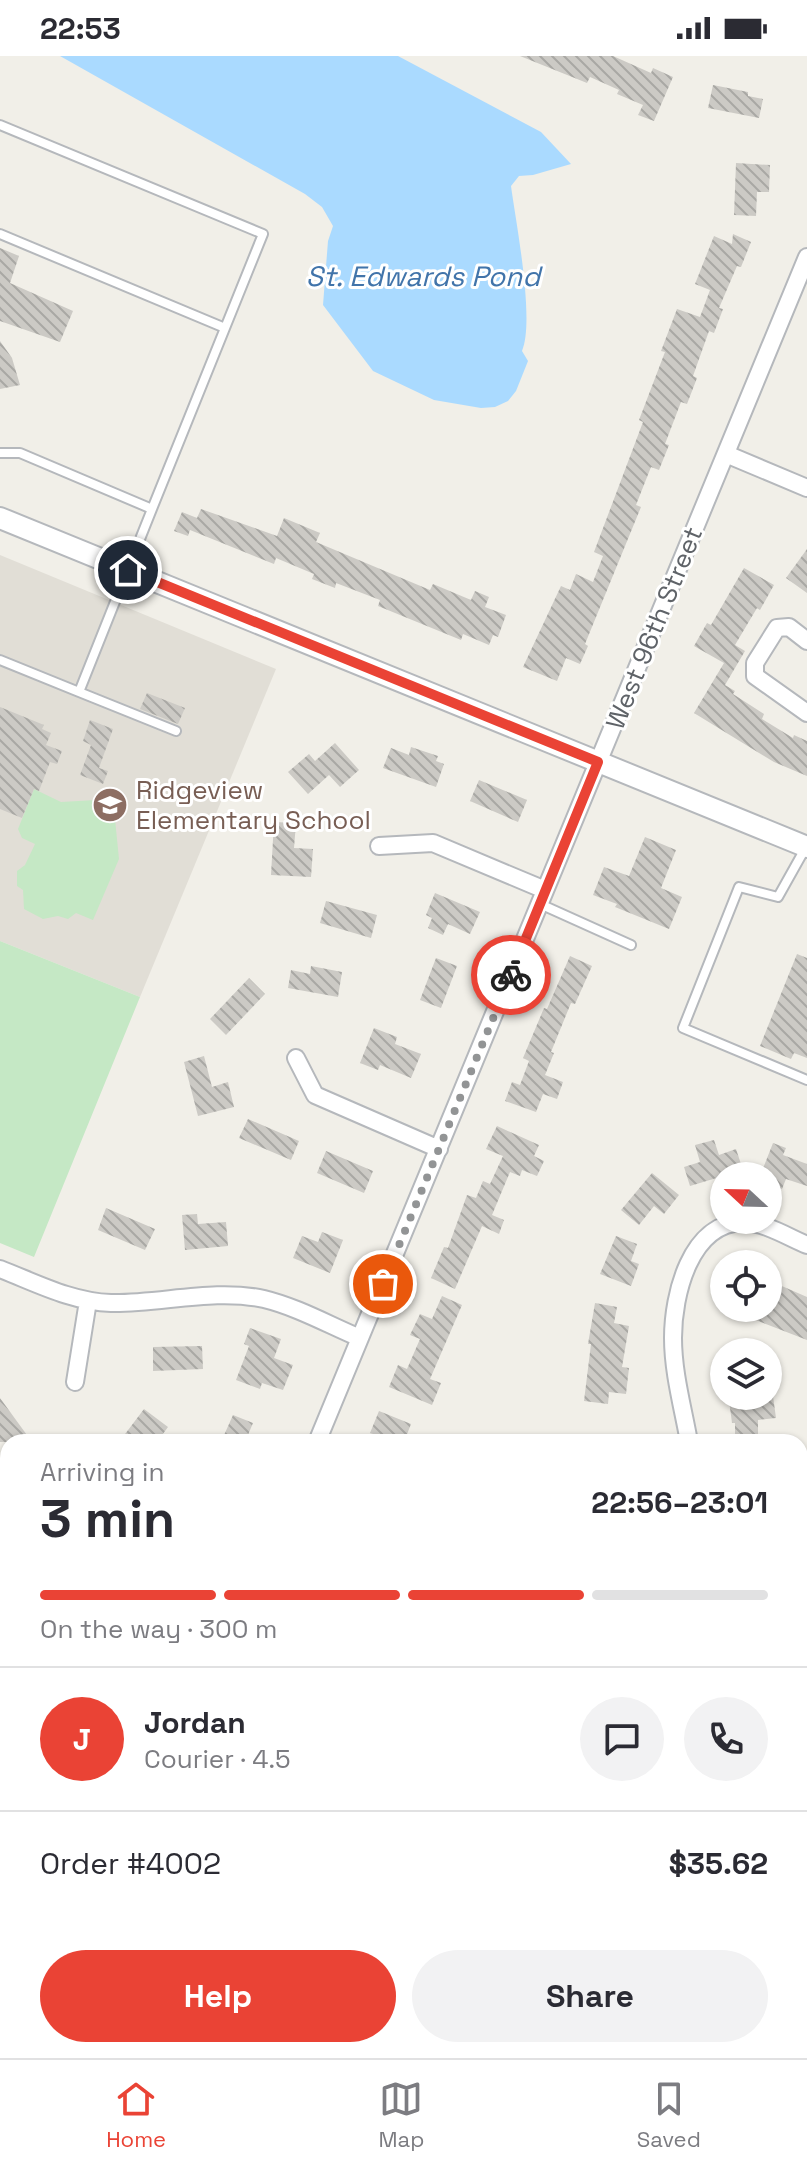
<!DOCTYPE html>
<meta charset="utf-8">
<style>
:root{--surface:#fff;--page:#f2f2f3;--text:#2b2b33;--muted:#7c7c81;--line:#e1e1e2;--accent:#ea4335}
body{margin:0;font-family:"Space Grotesk",sans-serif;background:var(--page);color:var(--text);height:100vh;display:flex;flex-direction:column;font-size:30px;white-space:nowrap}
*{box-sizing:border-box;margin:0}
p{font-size:26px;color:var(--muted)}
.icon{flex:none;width:44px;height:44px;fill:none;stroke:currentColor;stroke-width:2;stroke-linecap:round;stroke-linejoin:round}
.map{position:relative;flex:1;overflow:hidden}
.details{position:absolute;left:0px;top:1378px;width:808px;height:624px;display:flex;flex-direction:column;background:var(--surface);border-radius:24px 24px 0 0;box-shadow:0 2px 6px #0004}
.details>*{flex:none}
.needle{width:52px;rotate:292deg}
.buttons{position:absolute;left:710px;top:1106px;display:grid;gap:16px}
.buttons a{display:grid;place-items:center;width:72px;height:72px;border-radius:50%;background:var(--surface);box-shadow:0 2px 6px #0004;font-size:40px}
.pin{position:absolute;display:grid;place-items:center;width:68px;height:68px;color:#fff;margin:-34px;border:4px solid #fff;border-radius:50%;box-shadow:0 2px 8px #0007}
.courier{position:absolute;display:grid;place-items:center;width:80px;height:80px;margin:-40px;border:6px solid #ea4335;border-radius:50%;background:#fff;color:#222;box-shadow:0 2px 10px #0007}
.summary em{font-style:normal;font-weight:700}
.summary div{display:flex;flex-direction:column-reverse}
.summary{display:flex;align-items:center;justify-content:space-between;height:136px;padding:0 40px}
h1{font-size:52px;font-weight:700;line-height:60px}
.bar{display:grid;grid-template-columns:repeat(4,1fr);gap:12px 8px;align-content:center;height:96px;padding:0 40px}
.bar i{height:10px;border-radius:6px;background:var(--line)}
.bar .on{background:var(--accent)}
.bar p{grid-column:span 4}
.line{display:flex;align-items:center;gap:20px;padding:0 40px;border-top:2px solid var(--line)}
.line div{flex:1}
.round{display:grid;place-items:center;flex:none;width:84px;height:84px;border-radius:42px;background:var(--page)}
.cta{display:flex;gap:16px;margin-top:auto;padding:16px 40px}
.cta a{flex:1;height:92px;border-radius:48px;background:var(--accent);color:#fff;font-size:32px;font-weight:700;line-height:92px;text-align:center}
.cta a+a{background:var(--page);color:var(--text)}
.status{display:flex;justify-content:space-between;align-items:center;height:56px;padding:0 40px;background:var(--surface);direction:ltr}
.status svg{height:22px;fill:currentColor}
.dock{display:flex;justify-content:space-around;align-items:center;height:112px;border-top:2px solid var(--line);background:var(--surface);font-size:22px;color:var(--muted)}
.dock a{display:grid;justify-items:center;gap:4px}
.dock .on{color:var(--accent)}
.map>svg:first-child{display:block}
</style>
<div class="status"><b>22:53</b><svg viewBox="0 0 49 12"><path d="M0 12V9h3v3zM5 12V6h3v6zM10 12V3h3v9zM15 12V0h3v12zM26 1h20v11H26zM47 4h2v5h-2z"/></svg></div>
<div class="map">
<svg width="807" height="2002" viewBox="0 0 807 2002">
<defs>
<pattern id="building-back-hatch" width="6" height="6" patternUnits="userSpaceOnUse" patternTransform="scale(2)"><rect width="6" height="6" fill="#cccac5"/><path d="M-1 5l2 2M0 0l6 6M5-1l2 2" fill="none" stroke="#a9a8a4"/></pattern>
</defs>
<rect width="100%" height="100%" fill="#f1efe8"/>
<path fill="#e1ded6" d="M 0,499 L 276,613 L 140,941 L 0,885 Z"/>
<path fill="#c5e8c5" d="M 34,733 L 61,746 L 113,743 L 119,803 L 93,864 L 76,857 L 68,863 L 58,860 L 43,863 L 24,853 L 23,834 L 17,830 L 17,815 L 25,809 L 35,788 L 22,782 L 18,773 Z
M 0,885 L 140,941 L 34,1201 L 0,1187 Z
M 0,1754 L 8,1759 L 8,1994 L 618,1994 L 646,2002 L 0,2002 Z"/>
<path fill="#aadaff" d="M 60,0 L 398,0 L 541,76 L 571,108 L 533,119 L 519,120 L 511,130 C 516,167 535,264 522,295 L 528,305 L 516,335 L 508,345 L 495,351 L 481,352 L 434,344 L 373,315 L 323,249 L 328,185 L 333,170 L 322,151 L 305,138 Z"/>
<path fill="url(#building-back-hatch)" d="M 520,0 L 613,0 L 651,17 L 653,12 L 673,21 L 654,65 L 638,59 L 643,49 L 617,38 L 619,34 L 590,21 L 587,27 Z
M 713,29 L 748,36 L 748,40 L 763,43 L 759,62 L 708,52 Z
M 736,107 L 770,109 L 769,136 L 757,136 L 756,160 L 734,159 Z
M 733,178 L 751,186 L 741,211 L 737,210 L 719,252 L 723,253 L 714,277 L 709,275 L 693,320 L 697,322 L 687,348 L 681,346 L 665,388 L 669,389 L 659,414 L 651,411 L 636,449 L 641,451 L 585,588 L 588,590 L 580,608 L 566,602 L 557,625 L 523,611 L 561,530 L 570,534 L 576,518 L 593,526 L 603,500 L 594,496 L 643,366 L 639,364 L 665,296 L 661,295 L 677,253 L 700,261 L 710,234 L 695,228 L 714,180 L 732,188 Z
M 0,192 L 19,200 L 10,227 L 73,255 L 60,286 L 0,265 Z
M 0,285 L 12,302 L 20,329 L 0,333 Z
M 201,453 L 277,480 L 284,462 L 320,477 L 316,486 L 430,534 L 433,528 L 471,544 L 475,535 L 489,541 L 485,551 L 506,559 L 498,581 L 493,579 L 489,589 L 463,578 L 461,584 L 378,550 L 380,544 L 336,527 L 335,532 L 312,523 L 314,518 L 276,502 L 274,508 L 190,474 L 188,480 L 174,475 L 182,456 L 197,462 Z
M 807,493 L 807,537 L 786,522 Z
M 744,512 L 774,529 L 760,554 L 757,552 L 735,589 L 745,595 L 725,629 L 735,635 L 733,638 L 764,658 L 762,663 L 793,682 L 794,679 L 807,685 L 807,720 L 774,706 L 694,657 L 724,607 L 694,590 L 707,567 L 711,569 Z
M 147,637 L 185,652 L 178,668 L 140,653 Z
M 0,651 L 44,669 L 42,673 L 51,677 L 46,689 L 62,695 L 57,708 L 50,706 L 39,735 L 34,733 L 22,762 L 0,753 Z
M 90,664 L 113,673 L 99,712 L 108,715 L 103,728 L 80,719 L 91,689 L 83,685 Z
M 335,687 L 359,714 L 340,731 L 329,719 L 308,738 L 288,716 L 309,698 L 315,705 Z
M 411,691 L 438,700 L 436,705 L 444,708 L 436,731 L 383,712 L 391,692 L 409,699 Z
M 479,724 L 527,744 L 518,766 L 470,745 Z
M 274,766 L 296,767 L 294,792 L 313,793 L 311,821 L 271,819 Z
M 645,781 L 676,794 L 661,832 L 682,841 L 669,873 L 615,851 L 617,848 L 593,839 L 604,811 L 629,820 Z
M 435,837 L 480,856 L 470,878 L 448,868 L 443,879 L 428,872 L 432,862 L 426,859 Z
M 326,845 L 377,859 L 371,882 L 320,867 Z
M 797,898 L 807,902 L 807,1002 L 794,997 L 791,1003 L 760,990 Z
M 570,900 L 592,910 L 575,948 L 571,947 L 551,996 L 554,997 L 545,1019 L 563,1026 L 557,1043 L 543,1038 L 536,1056 L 505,1045 L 512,1026 L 520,1029 L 529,1005 L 523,1002 L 544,952 L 547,953 Z
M 436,902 L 457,910 L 441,952 L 420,944 Z
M 311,910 L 342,916 L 338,941 L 288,932 L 291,914 L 310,918 Z
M 249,922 L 265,938 L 226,979 L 210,963 Z
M 374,972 L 397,981 L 395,988 L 421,998 L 411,1022 L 380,1009 L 378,1014 L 360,1007 Z
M 204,1000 L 212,1031 L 228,1026 L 234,1051 L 198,1060 L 184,1006 Z
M 248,1063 L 299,1085 L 291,1104 L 239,1082 Z
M 497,1070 L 539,1089 L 534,1100 L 544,1105 L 537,1120 L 522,1114 L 520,1120 L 510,1116 L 492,1159 L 504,1164 L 499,1178 L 482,1170 L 455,1233 L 431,1222 L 444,1191 L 448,1192 L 467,1139 L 476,1142 L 483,1125 L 490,1128 L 503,1100 L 486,1093 Z
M 714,1084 L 719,1099 L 736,1093 L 743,1114 L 690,1130 L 684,1111 L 700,1106 L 695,1089 Z
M 773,1087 L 786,1092 L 783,1099 L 807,1108 L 807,1130 L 786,1123 L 782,1133 L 768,1127 L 768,1120 L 760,1120 Z
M 326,1095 L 373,1115 L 364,1137 L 317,1117 Z
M 652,1117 L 679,1139 L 664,1158 L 654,1150 L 639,1169 L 621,1154 Z
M 106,1152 L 155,1173 L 145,1194 L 98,1174 Z
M 197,1158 L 198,1168 L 226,1166 L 228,1190 L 185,1194 L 182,1159 Z
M 322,1176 L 343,1184 L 330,1217 L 293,1202 L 302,1180 L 318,1186 Z
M 616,1180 L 637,1188 L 631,1205 L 639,1208 L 631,1230 L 600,1218 Z
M 768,1224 L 807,1241 L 807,1284 L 725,1252 L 768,1252 Z
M 442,1240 L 462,1249 L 430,1323 L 441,1327 L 432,1349 L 389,1331 L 398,1309 L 407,1313 L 420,1283 L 410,1279 L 420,1258 L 432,1263 Z
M 595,1247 L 617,1251 L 614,1267 L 629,1270 L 622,1311 L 629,1312 L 626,1338 L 609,1336 L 608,1348 L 584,1345 L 591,1288 L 588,1288 Z
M 250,1272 L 281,1283 L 274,1302 L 293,1309 L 283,1334 L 262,1327 L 260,1333 L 236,1324 L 249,1290 L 244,1288 Z
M 202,1290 L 203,1313 L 153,1315 L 153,1291 Z
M 743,1340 L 773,1340 L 776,1362 L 758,1364 L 758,1386 L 735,1386 L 735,1367 L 732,1367 L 729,1344 L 743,1342 Z
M 0,1342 L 32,1386 L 0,1386 Z
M 144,1353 L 168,1371 L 157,1386 L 119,1386 Z
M 379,1355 L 411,1368 L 404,1386 L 380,1386 L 382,1381 L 370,1377 Z
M 233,1359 L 253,1367 L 245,1386 L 221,1386 Z"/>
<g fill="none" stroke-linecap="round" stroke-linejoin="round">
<defs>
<path id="service" d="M 0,69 L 263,178 L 152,453
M 0,178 L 225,272
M 0,397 L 20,397 L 152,453 L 79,636 L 0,604
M 79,636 L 176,675
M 806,791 L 778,841 L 739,831 L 683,972 L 807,1024
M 540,848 L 631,889"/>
<path id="minor" d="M 726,398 L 807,432
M 807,585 L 789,571 L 777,572 L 755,607 L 755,620 L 807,657
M 379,790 L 433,787 L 545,834
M 296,1002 L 315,1039 L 439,1093
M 0,1213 C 36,1227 72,1246 111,1247 C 161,1248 214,1232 264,1243 C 297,1251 329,1269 360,1282
M 75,1326 L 88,1245
M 317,1386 L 807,201
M 689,1386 C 683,1352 673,1317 673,1282 C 673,1239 690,1167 743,1166 C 764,1166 788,1181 807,1189
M 0,1581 L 8,1586
M 800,1639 L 807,1640
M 800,1831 L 807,1808
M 800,1846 L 802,1858 L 807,1864"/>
<path id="tertiary" d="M 0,462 L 807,791"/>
</defs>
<use href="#service" stroke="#b5b8bc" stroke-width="12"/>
<use href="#minor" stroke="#b5b8bc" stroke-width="20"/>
<use href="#tertiary" stroke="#b5b8bc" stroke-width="24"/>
<path stroke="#9cc7a9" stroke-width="3" stroke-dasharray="8 4" stroke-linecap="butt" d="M 800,1913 L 807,1903
M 487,1994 L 515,2002
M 58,2002 L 67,1996 L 97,1994
M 750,2002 L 753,1994"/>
<use href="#service" stroke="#fff" stroke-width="8"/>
<use href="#minor" stroke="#fff" stroke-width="16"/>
<use href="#tertiary" stroke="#fff" stroke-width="20"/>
<defs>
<path id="rail" d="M 0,1744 L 8,1748
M 647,1994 L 676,2002"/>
</defs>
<use href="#rail" stroke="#b6b7b8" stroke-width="8"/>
<use href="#rail" stroke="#fff" stroke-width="5" stroke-dasharray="15" stroke-linecap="butt"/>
</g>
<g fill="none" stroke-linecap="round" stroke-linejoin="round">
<path stroke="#929495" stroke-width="8" stroke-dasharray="0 14.4" d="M 383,1228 L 511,919"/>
<path stroke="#ea4335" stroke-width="10" d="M 128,514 L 598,706 L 511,919"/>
</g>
<defs>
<symbol id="school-disc" viewBox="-11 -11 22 22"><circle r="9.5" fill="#8d6e63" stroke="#fff"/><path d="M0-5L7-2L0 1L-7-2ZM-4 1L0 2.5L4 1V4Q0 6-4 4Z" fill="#fff"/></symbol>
</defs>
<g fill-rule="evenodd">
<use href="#school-disc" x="90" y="729" width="40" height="40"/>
</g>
<g text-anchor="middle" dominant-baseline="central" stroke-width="6" stroke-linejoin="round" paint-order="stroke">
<g font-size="26" fill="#5f6368" stroke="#fff">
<text transform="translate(654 572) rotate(-68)">West 96th Street</text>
</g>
<g font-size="26" fill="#785e54" stroke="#fff" text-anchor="start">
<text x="136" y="734">Ridgeview<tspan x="136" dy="30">Elementary School</tspan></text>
</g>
<g font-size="28" font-style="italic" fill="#4174aa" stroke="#fff">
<text x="423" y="220">St. Edwards Pond</text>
</g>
</g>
</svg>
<div class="buttons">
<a><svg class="needle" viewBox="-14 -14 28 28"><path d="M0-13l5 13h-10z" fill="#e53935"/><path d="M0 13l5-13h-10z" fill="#7c7c81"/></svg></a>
<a><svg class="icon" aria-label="locate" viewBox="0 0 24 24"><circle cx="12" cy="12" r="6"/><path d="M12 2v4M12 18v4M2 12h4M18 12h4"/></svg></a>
<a><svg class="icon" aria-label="layers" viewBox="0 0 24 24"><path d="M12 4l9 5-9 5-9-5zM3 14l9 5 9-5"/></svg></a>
</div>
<div class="pin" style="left:383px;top:1228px;background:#ea580c"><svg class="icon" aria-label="bag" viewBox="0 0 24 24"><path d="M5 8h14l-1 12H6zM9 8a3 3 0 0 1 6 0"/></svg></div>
<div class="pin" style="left:128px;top:514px;background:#1f2937"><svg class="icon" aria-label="home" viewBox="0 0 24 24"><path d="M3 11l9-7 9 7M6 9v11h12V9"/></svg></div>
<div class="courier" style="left:511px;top:919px"><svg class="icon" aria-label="bike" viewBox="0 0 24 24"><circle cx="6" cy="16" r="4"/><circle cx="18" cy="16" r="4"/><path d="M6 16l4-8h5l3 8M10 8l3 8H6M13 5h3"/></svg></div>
<section class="details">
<div class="summary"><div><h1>3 min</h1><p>Arriving in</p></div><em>22:56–23:01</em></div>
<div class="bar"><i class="on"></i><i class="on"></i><i class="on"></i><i></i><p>On the way · 300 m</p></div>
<div class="line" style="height:144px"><b class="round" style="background:var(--accent);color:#fff">J</b><div><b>Jordan</b><p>Courier · 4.5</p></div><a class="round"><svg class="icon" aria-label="chat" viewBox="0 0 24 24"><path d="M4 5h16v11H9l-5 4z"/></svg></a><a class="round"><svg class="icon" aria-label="phone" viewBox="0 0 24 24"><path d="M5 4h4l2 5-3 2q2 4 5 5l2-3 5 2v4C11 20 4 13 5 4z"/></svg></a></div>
<div class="line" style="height:104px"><div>Order #4002</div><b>$35.62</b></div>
<div class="cta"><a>Help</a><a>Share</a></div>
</section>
</div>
<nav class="dock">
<a class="on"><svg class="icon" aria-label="home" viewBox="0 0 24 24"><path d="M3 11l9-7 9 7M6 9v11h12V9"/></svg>Home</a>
<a><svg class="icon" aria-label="map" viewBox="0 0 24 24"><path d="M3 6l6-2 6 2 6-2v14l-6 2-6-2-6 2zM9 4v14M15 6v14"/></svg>Map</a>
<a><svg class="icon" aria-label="saved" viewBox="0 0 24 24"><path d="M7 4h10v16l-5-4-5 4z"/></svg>Saved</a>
</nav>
